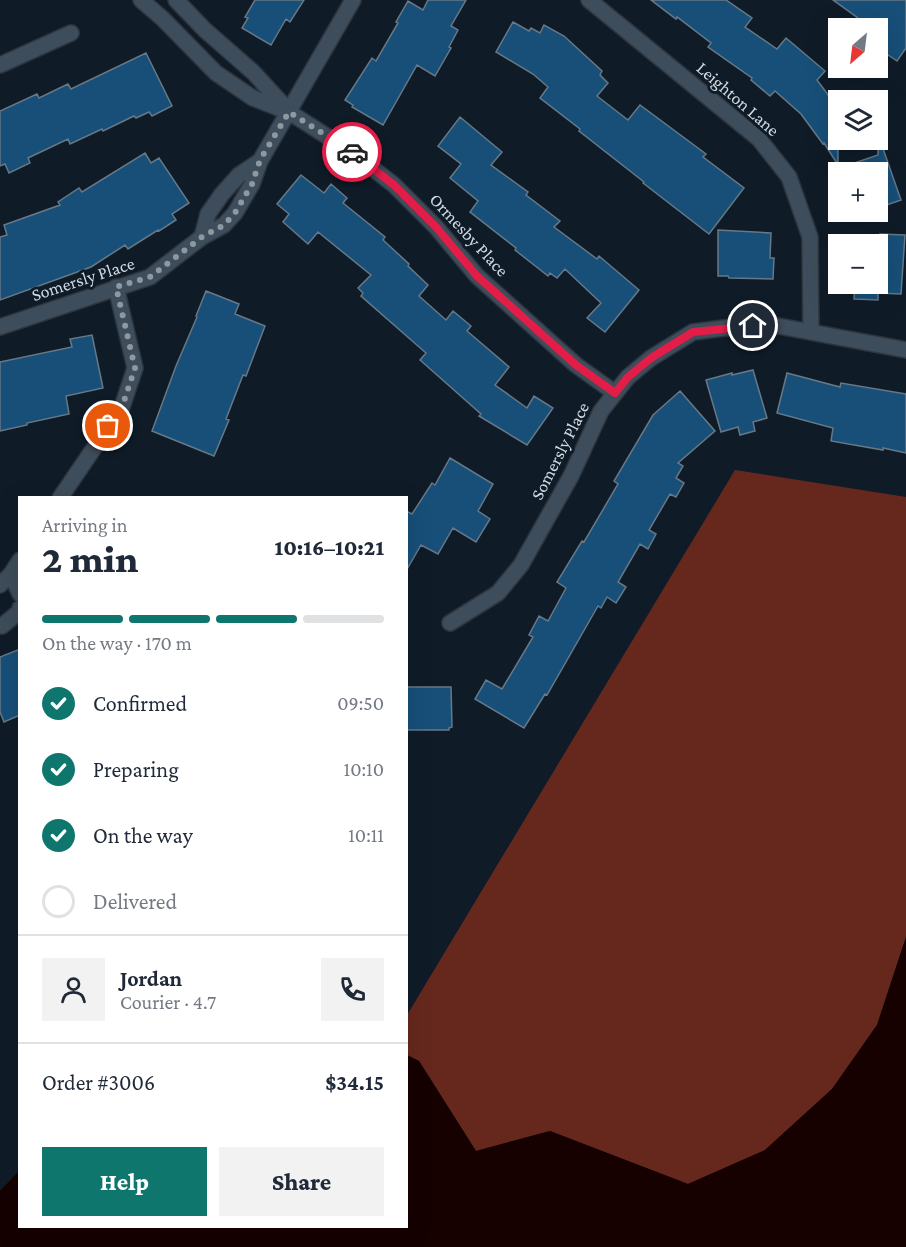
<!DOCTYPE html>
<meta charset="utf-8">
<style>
:root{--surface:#fff;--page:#f2f2f3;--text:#1f2937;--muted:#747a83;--line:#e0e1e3;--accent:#0f766e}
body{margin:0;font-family:"Crimson Pro",serif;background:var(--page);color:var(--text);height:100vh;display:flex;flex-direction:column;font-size:22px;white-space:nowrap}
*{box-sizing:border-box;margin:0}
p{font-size:20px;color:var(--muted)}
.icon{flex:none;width:33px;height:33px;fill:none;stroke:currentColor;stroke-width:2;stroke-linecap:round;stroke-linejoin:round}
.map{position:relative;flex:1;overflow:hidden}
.drawer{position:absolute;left:18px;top:496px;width:390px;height:732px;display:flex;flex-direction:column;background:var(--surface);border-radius:0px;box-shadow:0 6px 24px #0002}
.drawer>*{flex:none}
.needle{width:39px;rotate:208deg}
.controls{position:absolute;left:828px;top:18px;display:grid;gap:12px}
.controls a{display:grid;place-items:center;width:60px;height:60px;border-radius:0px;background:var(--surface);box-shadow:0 6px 24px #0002;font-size:30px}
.pin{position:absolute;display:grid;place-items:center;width:51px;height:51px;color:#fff;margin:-26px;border:3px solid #fff;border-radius:50%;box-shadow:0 2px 6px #0007}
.courier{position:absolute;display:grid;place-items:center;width:60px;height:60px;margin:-30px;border:4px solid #e11d48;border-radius:50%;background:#fff;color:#222;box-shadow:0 2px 8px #0007}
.overview em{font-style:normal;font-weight:800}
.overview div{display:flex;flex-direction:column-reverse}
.overview{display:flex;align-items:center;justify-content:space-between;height:102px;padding:0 24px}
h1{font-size:39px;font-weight:800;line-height:45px}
.bar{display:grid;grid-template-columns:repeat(4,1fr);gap:9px 6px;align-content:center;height:72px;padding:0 24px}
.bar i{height:8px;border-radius:4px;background:var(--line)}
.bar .current{background:var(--accent)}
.bar p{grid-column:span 4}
.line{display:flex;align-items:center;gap:15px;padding:0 24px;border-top:2px solid var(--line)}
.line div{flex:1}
.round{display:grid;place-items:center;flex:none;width:63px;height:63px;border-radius:0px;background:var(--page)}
ol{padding:0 24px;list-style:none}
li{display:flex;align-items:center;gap:18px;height:66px}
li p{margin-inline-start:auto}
li .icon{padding:6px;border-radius:50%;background:var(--accent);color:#fff;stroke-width:4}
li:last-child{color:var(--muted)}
li i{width:33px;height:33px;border:3px solid var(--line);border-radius:50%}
.primary-button{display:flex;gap:12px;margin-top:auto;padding:12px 24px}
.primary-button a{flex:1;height:69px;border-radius:0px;background:var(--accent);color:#fff;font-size:24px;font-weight:800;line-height:69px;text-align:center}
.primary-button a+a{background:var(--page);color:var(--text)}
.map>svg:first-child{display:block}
</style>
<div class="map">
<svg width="906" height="1247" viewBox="0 0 906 1247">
<rect width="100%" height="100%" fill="#0f1c28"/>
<path fill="#66281d" d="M 735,470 L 906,497 L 906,937 L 877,1025 L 832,1089 L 765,1150 L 688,1184 L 550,1131 L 476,1151 L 419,1061 L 407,1055 L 407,1015 Z"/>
<path fill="#160000" d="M 906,937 L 906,1247 L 0,1247 L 0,1191 L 19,1171 L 20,1227 L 406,1227 L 407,1055 L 419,1061 L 476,1151 L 550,1131 L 688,1184 L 765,1150 L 832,1089 L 877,1025 Z"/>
<path fill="#174f79" stroke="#677886" stroke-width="1.5" d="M 255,0 L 304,0 L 290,22 L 286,19 L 271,45 L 242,28 L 248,18 L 245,17 Z
M 428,0 L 466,0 L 451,26 L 458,30 L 449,47 L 451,48 L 435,76 L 417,65 L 383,125 L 352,107 L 353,105 L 345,100 L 372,58 L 376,61 L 398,23 L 396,22 L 408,1 L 423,10 Z
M 651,0 L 726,0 L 752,18 L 745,27 L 777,49 L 786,38 L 825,71 L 817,80 L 838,108 L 838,165 L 824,143 L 823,144 L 801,114 L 775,91 L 770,96 L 751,80 L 752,78 L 708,47 L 711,43 L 677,17 L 676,19 Z
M 833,0 L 906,0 L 906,48 L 897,61 L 878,48 L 878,28 L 872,28 Z
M 513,22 L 529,31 L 531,28 L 540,33 L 544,25 L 564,36 L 602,71 L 600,75 L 608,83 L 597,96 L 628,120 L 640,105 L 706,154 L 703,157 L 744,188 L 709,234 L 643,183 L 644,182 L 579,131 L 580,129 L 540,98 L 548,87 L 533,74 L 496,52 Z
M 146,53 L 172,106 L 152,116 L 149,112 L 136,118 L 134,116 L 103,131 L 102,129 L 70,144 L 68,139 L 28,158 L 30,163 L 9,173 L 5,164 L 0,166 L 0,111 L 37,94 L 39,98 L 68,84 L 71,89 Z
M 460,117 L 502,152 L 491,165 L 528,192 L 526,195 L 560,221 L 554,227 L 597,259 L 599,256 L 639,290 L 605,332 L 587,318 L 601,303 L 565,269 L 557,278 L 550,273 L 548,276 L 515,250 L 516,248 L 470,212 L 478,201 L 450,178 L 461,164 L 438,146 Z
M 880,140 L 901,200 L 878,208 L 878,172 L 835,172 L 834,170 L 878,155 L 878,141 Z
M 145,153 L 151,163 L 159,158 L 189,203 L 172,214 L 176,220 L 159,231 L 158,230 L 128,249 L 125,245 L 91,267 L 0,300 L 0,237 L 7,235 L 4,225 L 60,205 L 58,202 L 79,188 L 82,192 Z
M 301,175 L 324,193 L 331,184 L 347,198 L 343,203 L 385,237 L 383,240 L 409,264 L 408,266 L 428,285 L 419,296 L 446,320 L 453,311 L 471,326 L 467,331 L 509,367 L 495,385 L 527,408 L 534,396 L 553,408 L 527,445 L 479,416 L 481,414 L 420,360 L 426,353 L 361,296 L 363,293 L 358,288 L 371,275 L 318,232 L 308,244 L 283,222 L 289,214 L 277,204 Z
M 718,230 L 771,233 L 770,258 L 774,258 L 773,279 L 729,278 L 728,276 L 718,276 Z
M 880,234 L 905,235 L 901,294 L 878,293 L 878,300 L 854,299 L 855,284 L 878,284 L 878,246 L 880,246 Z
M 206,291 L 239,304 L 235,314 L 265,326 L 246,376 L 243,375 L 226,419 L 229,420 L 214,456 L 152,431 L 176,366 L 197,317 L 196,316 Z
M 92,335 L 103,388 L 66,396 L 69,414 L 27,423 L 27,425 L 0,431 L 0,362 L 72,347 L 70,339 Z
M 753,370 L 767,418 L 753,422 L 755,431 L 740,435 L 738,427 L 721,432 L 706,380 L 732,373 L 732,375 Z
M 787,373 L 840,387 L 841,383 L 906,394 L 906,453 L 883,448 L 883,450 L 831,441 L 833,428 L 777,413 Z
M 680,391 L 715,431 L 678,463 L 683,466 L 676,478 L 684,483 L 676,497 L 670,494 L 649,530 L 656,534 L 648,549 L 640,544 L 618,582 L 626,587 L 616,603 L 607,597 L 601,608 L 598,606 L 547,695 L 545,694 L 524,728 L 475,699 L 486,680 L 502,689 L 533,637 L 529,635 L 539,616 L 548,621 L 566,588 L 557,582 L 582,541 L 584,542 L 618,484 L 614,481 L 653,415 Z
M 450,458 L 493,484 L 478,511 L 490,519 L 476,542 L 453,528 L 438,554 L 421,545 L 406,571 L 406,511 L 412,514 L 432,483 L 435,485 Z
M 20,649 L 20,715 L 4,722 L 0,712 L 0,657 Z
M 406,687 L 451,687 L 452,727 L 449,728 L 449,730 L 406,730 Z"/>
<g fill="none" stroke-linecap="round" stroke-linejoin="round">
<defs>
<path id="minor" d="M 141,0 L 162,18 L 216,73 L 253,98 L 289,112 L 353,153 L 394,185 L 436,227 L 477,276 L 576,365 L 615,393
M 176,0 L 205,30 L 253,72 L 287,109
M 589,0 L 759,139 L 789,177 L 810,237 L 811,332
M 0,65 L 71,33
M 202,237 L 208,214 L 222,194 L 239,175 L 260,161
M 0,327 L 150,277 L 202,237 L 224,225 L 235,213 L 252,184 L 260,161 L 353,0
M 60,498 L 122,407 L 135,368 L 116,287
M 11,574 L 20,594
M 0,585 L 11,574 L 20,560
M 450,623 L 498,593 L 521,565 L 571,476 L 601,411 L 628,377 L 651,358 L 693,332 L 732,327 L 773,325 L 906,350
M 0,626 L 2,626 L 19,612 L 20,608"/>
</defs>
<use href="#minor" stroke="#2e353e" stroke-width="18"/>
<use href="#minor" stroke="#3e4d5b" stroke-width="15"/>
</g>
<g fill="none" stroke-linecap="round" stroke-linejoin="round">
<path stroke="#8d98a1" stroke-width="6" stroke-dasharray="0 10.8" d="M 108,426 L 122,407 L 135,368 L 116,287 L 150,277 L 202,237 L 224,225 L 235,213 L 252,184 L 260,160 L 289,112 L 352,152"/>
<path stroke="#e11d48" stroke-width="8" d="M 352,152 L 394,185 L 436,227 L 477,276 L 576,365 L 615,393 L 628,377 L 651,358 L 693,332 L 753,326"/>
</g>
<g text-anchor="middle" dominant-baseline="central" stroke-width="6" stroke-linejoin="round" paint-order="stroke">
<g font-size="18" fill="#d1dae2" stroke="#0f1c28">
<text transform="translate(738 99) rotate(41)">Leighton Lane</text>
<text transform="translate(469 235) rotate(47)">Ormesby Place</text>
<text transform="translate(83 279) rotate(-18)">Somersly Place</text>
<text transform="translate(560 451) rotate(-63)">Somersly Place</text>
</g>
</g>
</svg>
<div class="controls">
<a><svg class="needle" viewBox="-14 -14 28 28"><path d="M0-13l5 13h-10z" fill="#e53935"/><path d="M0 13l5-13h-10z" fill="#747a83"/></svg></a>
<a><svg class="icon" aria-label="layers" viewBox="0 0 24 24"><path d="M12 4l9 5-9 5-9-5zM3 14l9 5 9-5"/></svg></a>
<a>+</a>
<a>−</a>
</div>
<div class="pin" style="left:108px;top:426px;background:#ea580c"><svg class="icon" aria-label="bag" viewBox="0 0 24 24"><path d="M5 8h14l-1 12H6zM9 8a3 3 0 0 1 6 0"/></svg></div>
<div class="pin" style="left:753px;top:326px;background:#1f2937"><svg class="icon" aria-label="home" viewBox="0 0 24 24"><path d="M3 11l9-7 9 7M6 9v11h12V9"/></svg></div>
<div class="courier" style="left:352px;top:152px"><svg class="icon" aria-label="car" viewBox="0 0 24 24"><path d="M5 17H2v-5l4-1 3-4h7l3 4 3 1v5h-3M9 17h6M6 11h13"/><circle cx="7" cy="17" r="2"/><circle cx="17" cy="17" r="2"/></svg></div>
<section class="drawer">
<div class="overview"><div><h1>2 min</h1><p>Arriving in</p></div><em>10:16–10:21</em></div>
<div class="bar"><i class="current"></i><i class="current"></i><i class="current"></i><i></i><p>On the way · 170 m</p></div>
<ol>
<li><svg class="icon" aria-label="check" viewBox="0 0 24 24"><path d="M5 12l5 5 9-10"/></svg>Confirmed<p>09:50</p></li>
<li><svg class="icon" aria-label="check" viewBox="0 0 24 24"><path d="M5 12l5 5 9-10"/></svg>Preparing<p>10:10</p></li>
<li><svg class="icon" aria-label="check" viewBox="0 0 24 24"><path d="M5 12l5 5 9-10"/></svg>On the way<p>10:11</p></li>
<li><i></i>Delivered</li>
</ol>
<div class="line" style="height:108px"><a class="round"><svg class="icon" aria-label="person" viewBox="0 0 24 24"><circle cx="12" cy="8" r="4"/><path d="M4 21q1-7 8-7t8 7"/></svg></a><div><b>Jordan</b><p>Courier · 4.7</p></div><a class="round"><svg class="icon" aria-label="phone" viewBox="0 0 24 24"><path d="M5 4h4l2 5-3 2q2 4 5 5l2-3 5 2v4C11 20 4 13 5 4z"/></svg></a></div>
<div class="line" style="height:78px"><div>Order #3006</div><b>$34.15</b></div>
<div class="primary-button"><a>Help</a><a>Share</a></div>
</section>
</div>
